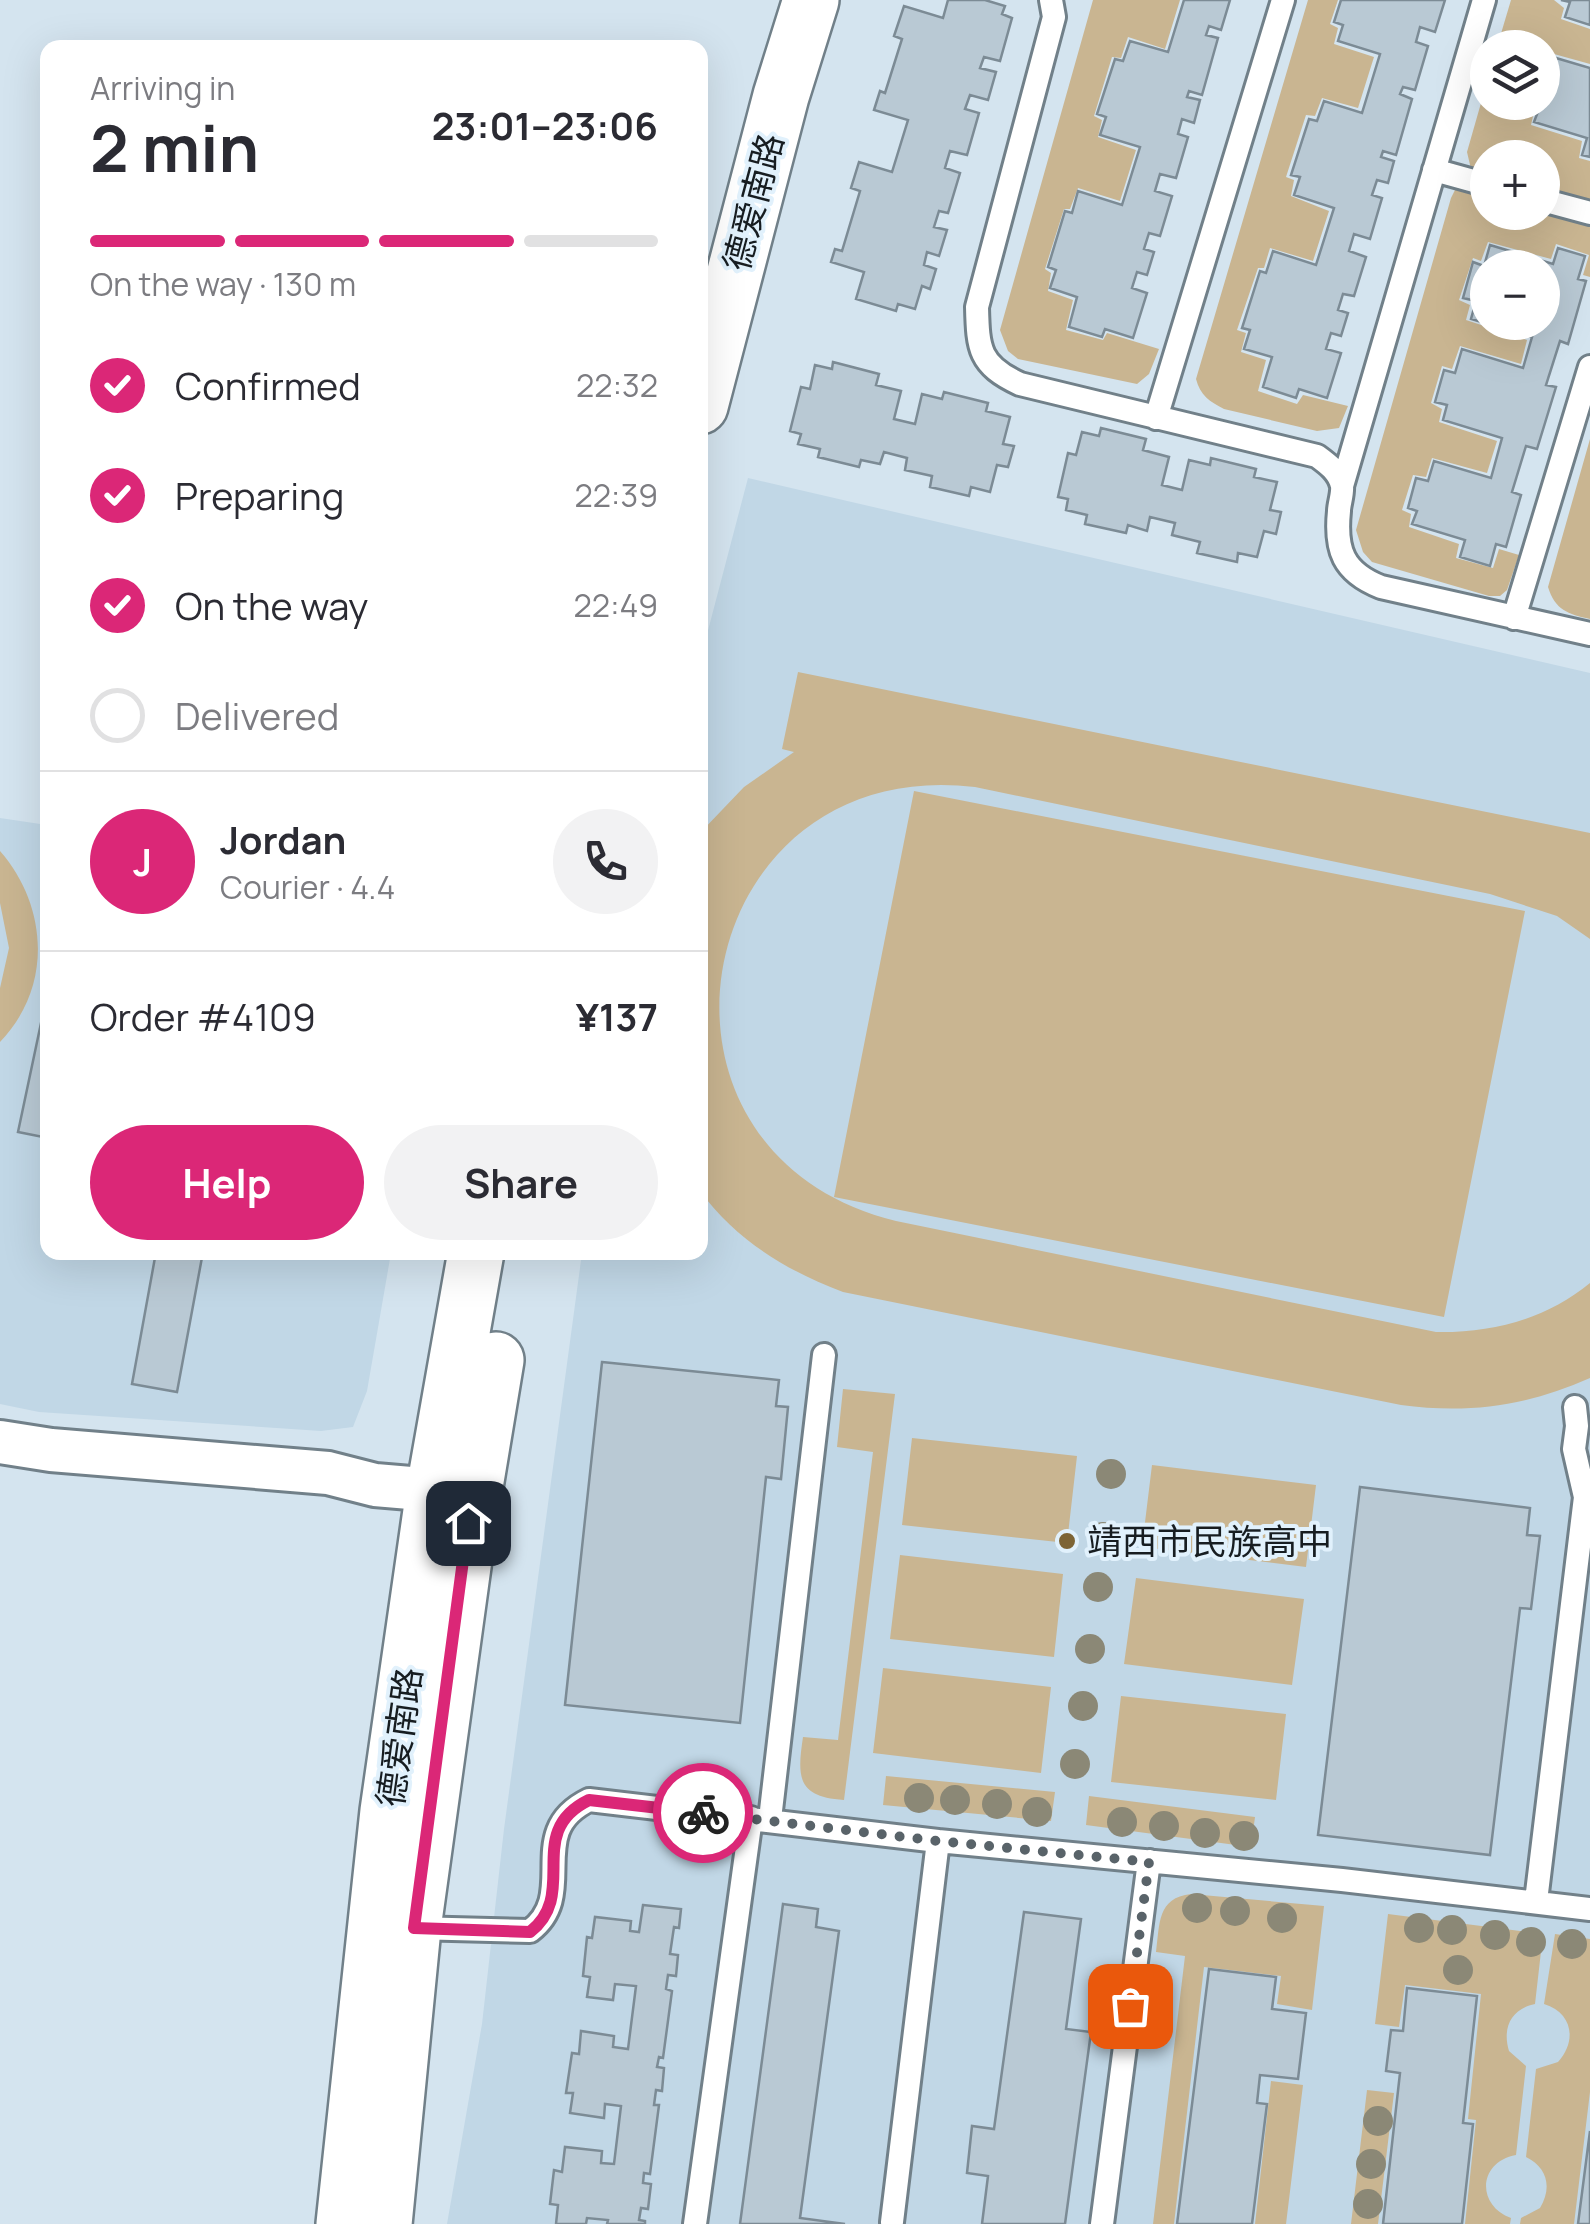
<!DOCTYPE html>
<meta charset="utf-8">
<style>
:root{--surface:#fff;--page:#f2f2f3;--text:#2b2b33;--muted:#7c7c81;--line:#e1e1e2;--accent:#db2777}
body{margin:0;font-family:Manrope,"Noto Sans SC",sans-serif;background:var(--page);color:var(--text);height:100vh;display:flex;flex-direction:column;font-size:38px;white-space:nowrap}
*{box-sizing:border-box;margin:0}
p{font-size:32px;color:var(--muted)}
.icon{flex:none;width:55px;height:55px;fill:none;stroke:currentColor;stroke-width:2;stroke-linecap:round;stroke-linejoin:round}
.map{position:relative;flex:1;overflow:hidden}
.panel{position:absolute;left:40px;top:40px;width:668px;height:1220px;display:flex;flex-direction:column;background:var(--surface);border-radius:20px;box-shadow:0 10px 40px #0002}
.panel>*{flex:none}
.controls{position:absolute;left:1470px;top:30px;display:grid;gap:20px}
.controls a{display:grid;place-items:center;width:90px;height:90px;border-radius:50%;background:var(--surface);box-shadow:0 10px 40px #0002;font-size:50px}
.pin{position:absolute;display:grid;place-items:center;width:85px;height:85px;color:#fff;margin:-42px;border-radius:20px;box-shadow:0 5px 15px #0006}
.courier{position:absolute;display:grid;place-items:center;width:100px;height:100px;margin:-50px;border:8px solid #db2777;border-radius:50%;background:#fff;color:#222;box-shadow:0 2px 12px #0007}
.head em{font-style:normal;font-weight:700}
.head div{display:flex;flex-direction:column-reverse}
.head{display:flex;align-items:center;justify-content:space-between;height:170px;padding:0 50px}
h1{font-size:65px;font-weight:700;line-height:75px}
.bar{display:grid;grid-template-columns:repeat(4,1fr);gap:15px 10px;align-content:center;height:120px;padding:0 50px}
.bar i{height:12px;border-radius:8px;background:var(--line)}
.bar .selected{background:var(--accent)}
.bar p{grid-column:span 4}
.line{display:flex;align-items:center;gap:25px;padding:0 50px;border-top:2px solid var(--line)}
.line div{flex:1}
.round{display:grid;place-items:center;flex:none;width:105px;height:105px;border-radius:52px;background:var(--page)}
ol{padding:0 50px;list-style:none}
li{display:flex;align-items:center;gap:30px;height:110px}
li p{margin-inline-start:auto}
li .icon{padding:10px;border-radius:50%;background:var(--accent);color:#fff;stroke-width:4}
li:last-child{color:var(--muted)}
li i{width:55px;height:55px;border:5px solid var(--line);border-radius:50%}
.cta{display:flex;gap:20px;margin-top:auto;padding:20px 50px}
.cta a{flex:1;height:115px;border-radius:60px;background:var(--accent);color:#fff;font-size:40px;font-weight:700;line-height:115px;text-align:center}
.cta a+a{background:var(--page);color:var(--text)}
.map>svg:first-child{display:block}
</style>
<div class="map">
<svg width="1590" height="2224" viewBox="0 0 1590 2224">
<rect width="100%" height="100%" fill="#d4e4ef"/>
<path fill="#c1d7e6" d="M 748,478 L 1590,673 L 1590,2224 L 447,2224 L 482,2024 L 504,1829 L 582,1253 L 700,1252 L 700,661 Z
M 0,818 L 47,825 L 48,1252 L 391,1253 L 367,1391 L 353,1427 L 321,1431 L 39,1412 L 0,1404 Z"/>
<path fill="#c9b591" d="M 1093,0 L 1180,0 L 1165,49 L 1128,37 L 1121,58 L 1112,57 L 1094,116 L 1102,120 L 1098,137 L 1136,150 L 1120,201 L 1078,188 L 1070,209 L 1064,209 L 1045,269 L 1051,273 L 1048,291 L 1073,300 L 1066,330 L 1103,340 L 1107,333 L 1159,349 L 1149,374 L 1137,384 L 1018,359 L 1008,351 L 1000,330 Z
M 1308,0 L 1338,0 L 1330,24 L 1338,28 L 1334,44 L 1374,57 L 1358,108 L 1322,98 L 1315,116 L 1306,115 L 1286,177 L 1294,180 L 1291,196 L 1329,211 L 1313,261 L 1270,248 L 1264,268 L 1258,268 L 1237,330 L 1246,333 L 1241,352 L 1266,360 L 1258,391 L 1297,404 L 1303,395 L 1348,406 L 1339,428 L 1317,431 L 1224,409 C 1210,402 1200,395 1196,379 Z
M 1511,0 L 1554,0 L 1564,8 L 1561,19 L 1590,29 L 1590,64 L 1554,54 L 1547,74 L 1543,73 L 1542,48 L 1497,47 Z
M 1487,82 L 1488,102 L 1527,103 L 1526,108 L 1534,112 L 1531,125 L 1582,141 L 1579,158 L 1590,161 L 1590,203 L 1543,190 L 1542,158 L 1488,158 L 1487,175 L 1471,169 L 1467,152 Z
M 1462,188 L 1487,194 L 1488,212 L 1542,212 L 1543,208 L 1590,221 L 1590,277 L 1583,275 L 1589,255 L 1556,244 L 1551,259 L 1488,242 L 1481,261 L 1473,258 L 1459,300 L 1470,305 L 1466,320 L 1527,340 L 1521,364 L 1460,346 L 1452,369 L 1442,366 L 1431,403 L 1442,409 L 1439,422 L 1497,441 L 1487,473 L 1432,458 L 1426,477 L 1413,475 L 1402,510 L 1411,514 L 1409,527 L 1459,544 L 1456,558 L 1493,568 L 1499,549 L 1519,555 L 1507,590 L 1500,596 L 1489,596 L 1372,562 L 1363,552 L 1356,530 L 1451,198 L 1455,190 Z
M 1590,439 L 1590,619 C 1568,614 1555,610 1548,587 Z
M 798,672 L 1590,833 L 1590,939 L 1557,916 L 1490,894 L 975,787 C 690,753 615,1152 896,1221 L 1436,1332 C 1493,1333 1546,1319 1590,1283 L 1590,1378 C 1527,1406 1469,1414 1401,1405 L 843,1292 C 787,1271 736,1240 700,1191 L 700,833 L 744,787 L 794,752 L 782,749 Z
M 914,791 L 1525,911 L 1444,1317 L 834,1197 Z
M 0,851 C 48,906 53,987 0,1042 L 0,988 L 9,948 L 0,903 Z
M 843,1389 L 895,1394 L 844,1800 C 797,1797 797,1777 803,1737 L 838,1740 L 873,1452 L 837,1447 Z
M 912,1438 L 1077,1456 L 1067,1543 L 902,1525 Z
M 1152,1465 L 1316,1485 L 1306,1567 L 1142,1547 Z
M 900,1555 L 1063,1574 L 1054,1657 L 890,1639 Z
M 1136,1578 L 1304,1599 L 1292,1685 L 1124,1664 Z
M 883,1668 L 1051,1687 L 1041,1773 L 873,1753 Z
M 1121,1696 L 1286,1714 L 1276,1800 L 1111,1782 Z
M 886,1776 L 1055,1792 L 1051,1821 L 883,1805 Z
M 1089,1796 L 1255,1817 L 1251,1847 L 1086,1825 Z
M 1191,1894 L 1324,1906 L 1312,2010 L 1277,2004 L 1281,1976 L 1204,1967 L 1174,2224 L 1153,2224 L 1185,1956 L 1156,1952 C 1160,1923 1157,1898 1191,1894 Z
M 1388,1914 L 1543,1934 L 1535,2004 C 1511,2009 1502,2028 1509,2051 L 1526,2066 L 1516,2155 C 1478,2162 1476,2205 1511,2218 L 1510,2224 L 1465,2224 L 1476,2120 L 1468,2119 L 1481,1994 L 1405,1985 L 1399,2027 L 1375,2024 Z
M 1555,1934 L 1590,1939 L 1590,2092 L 1574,2224 L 1520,2224 L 1521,2218 L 1540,2208 C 1552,2188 1548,2168 1526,2157 L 1536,2069 L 1558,2062 C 1577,2041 1573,2013 1544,2004 Z
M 1271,2081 L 1303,2085 L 1286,2224 L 1255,2224 Z
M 1367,2090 L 1394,2093 L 1378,2224 L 1351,2224 Z"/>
<path fill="#b9c9d4" stroke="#7c8b95" stroke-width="2.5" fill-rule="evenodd" d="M 948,0 L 985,0 L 1005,6 L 1002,14 L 1012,18 L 1000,61 L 984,57 L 980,68 L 996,72 L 988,100 L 970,95 L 965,109 L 979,113 L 967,155 L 950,151 L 945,168 L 960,173 L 948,213 L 939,211 L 934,227 L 947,230 L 939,256 L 927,252 L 924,265 L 936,269 L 930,289 L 922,286 L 915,309 L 898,304 L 896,311 L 856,299 L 864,272 L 831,262 L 835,249 L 842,251 L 860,191 L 851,188 L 859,162 L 892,172 L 908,120 L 874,110 L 880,91 L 885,93 L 902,39 L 894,36 L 904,6 L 943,18 Z
M 1184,0 L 1230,0 L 1221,30 L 1209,26 L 1206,35 L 1218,38 L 1202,95 L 1189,91 L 1187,97 L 1200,100 L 1194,123 L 1182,119 L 1178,134 L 1188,137 L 1176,178 L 1160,174 L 1155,191 L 1172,196 L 1160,236 L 1149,233 L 1144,249 L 1154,252 L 1147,275 L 1137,272 L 1132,288 L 1147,293 L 1133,338 L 1105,329 L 1102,337 L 1069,327 L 1077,297 L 1050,288 L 1056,270 L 1048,267 L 1065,211 L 1072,213 L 1078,191 L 1122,205 L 1140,147 L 1100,135 L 1106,117 L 1097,114 L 1115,59 L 1123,61 L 1130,41 L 1168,52 Z
M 1341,0 L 1445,0 L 1435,32 L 1420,27 L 1416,42 L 1428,46 L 1415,90 L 1403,87 L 1400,94 L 1412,99 L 1396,155 L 1383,151 L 1381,157 L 1394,161 L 1388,183 L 1377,180 L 1372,195 L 1382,198 L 1370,239 L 1354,234 L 1349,251 L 1366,257 L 1354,296 L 1343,294 L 1338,310 L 1348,313 L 1341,336 L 1331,333 L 1326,349 L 1341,353 L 1327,398 L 1299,389 L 1296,398 L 1263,387 L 1272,357 L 1244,349 L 1250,330 L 1242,328 L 1260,271 L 1266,273 L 1273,251 L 1316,265 L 1334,208 L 1294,195 L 1300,177 L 1291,175 L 1309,119 L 1317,121 L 1324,101 L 1362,113 L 1380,54 L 1338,41 L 1343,25 L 1334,22 Z
M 1561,0 L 1590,0 L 1590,25 L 1565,17 L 1570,2 Z
M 1556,58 L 1590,68 L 1590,157 L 1582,155 L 1587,138 L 1534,122 L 1539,109 L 1530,105 L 1531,102 L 1542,102 L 1542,76 L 1550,79 Z
M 1490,245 L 1553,264 L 1558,248 L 1585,256 L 1578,279 L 1586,281 L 1568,344 L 1560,341 L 1546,385 L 1556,387 L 1537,449 L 1526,446 L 1512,492 L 1521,495 L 1506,547 L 1496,544 L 1490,566 L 1460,557 L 1465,540 L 1412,524 L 1417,511 L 1408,508 L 1416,478 L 1428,481 L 1434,461 L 1491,478 L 1502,438 L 1443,420 L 1447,405 L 1435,402 L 1444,370 L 1455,373 L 1462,349 L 1523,368 L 1532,337 L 1471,319 L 1476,301 L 1463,298 L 1473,262 L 1484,266 ZM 1488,268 L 1542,268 L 1542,322 L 1488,322 Z
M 833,362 L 879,374 L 876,385 L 901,391 L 894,419 L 915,424 L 922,394 L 942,399 L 944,392 L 988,403 L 986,411 L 1010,417 L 1003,444 L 1014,446 L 1008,467 L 997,465 L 990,492 L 971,487 L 969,496 L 930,487 L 932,476 L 905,470 L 907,458 L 884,452 L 880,464 L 861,460 L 859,467 L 818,457 L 820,449 L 798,444 L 801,434 L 790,431 L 801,387 L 810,389 L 815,365 L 832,369 Z
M 1101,428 L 1146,439 L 1143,450 L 1169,457 L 1162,485 L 1182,490 L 1189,460 L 1210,465 L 1211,458 L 1256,469 L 1254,477 L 1277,482 L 1270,510 L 1281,512 L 1276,534 L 1264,531 L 1257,557 L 1238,553 L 1237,562 L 1197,553 L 1200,542 L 1172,535 L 1175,523 L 1150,517 L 1147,531 L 1128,525 L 1126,533 L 1085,524 L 1087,515 L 1066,510 L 1068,499 L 1058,497 L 1068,453 L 1076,455 L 1082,432 L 1099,436 Z
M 48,990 L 48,1138 L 18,1132 Z
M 156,1252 L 203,1252 L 177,1392 L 132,1384 Z
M 602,1362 L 779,1380 L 776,1406 L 788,1407 L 781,1479 L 766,1477 L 740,1723 L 565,1705 Z
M 1360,1487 L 1530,1508 L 1527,1535 L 1540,1536 L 1531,1609 L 1520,1608 L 1490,1855 L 1318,1835 Z
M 783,1904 L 818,1909 L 816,1927 L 839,1931 L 800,2218 L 845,2224 L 740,2224 Z
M 643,1905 L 681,1909 L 679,1928 L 674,1927 L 670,1954 L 678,1955 L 676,1976 L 668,1975 L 666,1989 L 672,1991 L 663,2058 L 659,2057 L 657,2067 L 664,2068 L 662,2091 L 656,2090 L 654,2105 L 659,2105 L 650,2174 L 644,2173 L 643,2183 L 651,2184 L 648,2209 L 641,2208 L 639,2220 L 645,2221 L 645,2224 L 607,2224 L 608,2220 L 587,2218 L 586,2224 L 556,2224 L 558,2205 L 550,2204 L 554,2170 L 562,2172 L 565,2147 L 602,2151 L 601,2163 L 614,2164 L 621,2106 L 605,2104 L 604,2118 L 570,2113 L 573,2093 L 566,2093 L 572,2053 L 579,2054 L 581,2031 L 614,2036 L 613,2047 L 628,2049 L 636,1986 L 615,1984 L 613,2000 L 587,1997 L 590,1977 L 583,1976 L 587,1937 L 592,1938 L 595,1917 L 631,1921 L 630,1931 L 639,1932 Z
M 1024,1912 L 1081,1919 L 1066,2029 L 1091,2032 L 1065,2224 L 982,2224 L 988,2176 L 967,2173 L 972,2126 L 994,2129 Z
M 1209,1969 L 1276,1977 L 1272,2009 L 1306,2013 L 1298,2079 L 1260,2075 L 1257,2103 L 1267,2104 L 1252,2224 L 1177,2224 Z
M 1407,1988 L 1477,1996 L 1463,2123 L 1473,2124 L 1462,2224 L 1383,2224 L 1400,2073 L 1386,2071 L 1391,2030 L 1403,2031 Z
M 1590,2131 L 1590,2224 L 1578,2224 Z"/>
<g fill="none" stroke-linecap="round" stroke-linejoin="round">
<defs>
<path id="service" d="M 1051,0 L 1054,17 L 977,307 C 978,349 979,365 1020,384 L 1317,456 C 1328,464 1339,472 1342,486 C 1343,494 1339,504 1339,511 C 1335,550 1343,572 1381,587 L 1590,634
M 1434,170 L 1488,185
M 1542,200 L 1590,213
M 1156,418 L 1283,0
M 1342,486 L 1484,0
M 1514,618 L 1590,367
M 770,1819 L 824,1355
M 1536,1901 L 1585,1497 L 1574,1449 L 1577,1426 L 1575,1407
M 413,1928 L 530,1931 C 580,1893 523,1832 589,1800 L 938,1841 L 1342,1880 L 1590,1909
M 892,2222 L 938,1841
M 695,2224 L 751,1818
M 1102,2224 L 1149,1861"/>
<path id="minor" d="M 0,1442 L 51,1450 L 328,1473 L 375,1485 L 434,1490"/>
<path id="secondary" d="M 700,406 L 781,96 L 811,0
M 344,2224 L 388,1811 L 434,1490 L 476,1252
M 384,2224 L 413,1928 L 469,1523 L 496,1360"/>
</defs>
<use href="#service" stroke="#718089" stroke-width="28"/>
<use href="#minor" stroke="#718089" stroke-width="48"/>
<use href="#secondary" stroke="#718089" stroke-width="60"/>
<use href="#service" stroke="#fff" stroke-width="22"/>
<use href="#minor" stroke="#fff" stroke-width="42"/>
<use href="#secondary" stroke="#fff" stroke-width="55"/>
</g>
<g fill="#8b8876">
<circle cx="1111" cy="1474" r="15"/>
<circle cx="1103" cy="1537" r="15"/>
<circle cx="1098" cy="1587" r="15"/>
<circle cx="1090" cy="1649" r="15"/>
<circle cx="1083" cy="1706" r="15"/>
<circle cx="1075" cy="1764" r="15"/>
<circle cx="919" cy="1798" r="15"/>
<circle cx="955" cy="1800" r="15"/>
<circle cx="997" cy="1804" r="15"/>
<circle cx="1037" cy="1812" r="15"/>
<circle cx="1122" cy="1822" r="15"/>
<circle cx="1164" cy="1826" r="15"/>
<circle cx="1205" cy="1833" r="15"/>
<circle cx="1244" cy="1836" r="15"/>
<circle cx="1197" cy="1908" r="15"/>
<circle cx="1235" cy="1911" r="15"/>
<circle cx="1282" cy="1918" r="15"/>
<circle cx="1419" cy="1928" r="15"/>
<circle cx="1452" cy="1930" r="15"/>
<circle cx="1495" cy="1935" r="15"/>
<circle cx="1531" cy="1942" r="15"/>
<circle cx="1572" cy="1944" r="15"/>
<circle cx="1458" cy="1970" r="15"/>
<circle cx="1378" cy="2121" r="15"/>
<circle cx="1371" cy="2164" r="15"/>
<circle cx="1368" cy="2204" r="15"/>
</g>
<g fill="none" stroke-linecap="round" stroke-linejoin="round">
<path stroke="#596369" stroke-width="10" stroke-dasharray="0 18" d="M 703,1813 L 938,1841 L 1149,1862 L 1130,2006"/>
<path stroke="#db2777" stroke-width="12" d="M 468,1523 L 414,1928 L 530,1932 C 580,1893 523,1832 589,1800 L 703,1813"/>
</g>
<circle fill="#7d6435" stroke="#e1f1fc" stroke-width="4" cx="1067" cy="1541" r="10"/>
<g text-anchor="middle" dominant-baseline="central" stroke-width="8" stroke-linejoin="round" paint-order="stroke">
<g font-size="35" fill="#171d21" stroke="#e1f1fc">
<text transform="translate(753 202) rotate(-75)">德爱南路</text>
<text transform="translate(399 1737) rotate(-82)">德爱南路</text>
</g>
<g font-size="35" fill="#171d21" stroke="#e1f1fc" text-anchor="start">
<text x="1087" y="1541">靖西市民族高中</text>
</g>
</g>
</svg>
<div class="controls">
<a><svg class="icon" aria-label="layers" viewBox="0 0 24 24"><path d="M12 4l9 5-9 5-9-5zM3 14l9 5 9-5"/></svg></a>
<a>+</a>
<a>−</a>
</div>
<div class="pin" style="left:1130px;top:2006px;background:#ea580c"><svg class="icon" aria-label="bag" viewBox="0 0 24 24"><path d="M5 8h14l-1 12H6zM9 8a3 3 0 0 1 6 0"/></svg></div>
<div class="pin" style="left:468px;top:1523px;background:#1f2937"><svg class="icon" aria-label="home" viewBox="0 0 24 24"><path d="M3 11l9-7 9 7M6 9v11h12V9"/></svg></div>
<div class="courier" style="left:703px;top:1813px"><svg class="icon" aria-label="bike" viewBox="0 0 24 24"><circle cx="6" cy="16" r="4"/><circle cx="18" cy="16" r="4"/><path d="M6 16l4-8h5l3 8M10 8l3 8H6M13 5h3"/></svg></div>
<section class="panel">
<div class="head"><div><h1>2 min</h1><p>Arriving in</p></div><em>23:01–23:06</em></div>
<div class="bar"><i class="selected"></i><i class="selected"></i><i class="selected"></i><i></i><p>On the way · 130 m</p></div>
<ol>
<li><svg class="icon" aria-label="check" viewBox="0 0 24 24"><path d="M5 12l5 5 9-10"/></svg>Confirmed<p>22:32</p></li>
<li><svg class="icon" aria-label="check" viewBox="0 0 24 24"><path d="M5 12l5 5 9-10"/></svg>Preparing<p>22:39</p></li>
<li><svg class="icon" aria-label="check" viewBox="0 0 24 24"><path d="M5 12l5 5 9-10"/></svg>On the way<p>22:49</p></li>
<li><i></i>Delivered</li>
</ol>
<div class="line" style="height:180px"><b class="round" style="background:var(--accent);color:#fff">J</b><div><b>Jordan</b><p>Courier · 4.4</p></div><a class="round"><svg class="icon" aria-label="phone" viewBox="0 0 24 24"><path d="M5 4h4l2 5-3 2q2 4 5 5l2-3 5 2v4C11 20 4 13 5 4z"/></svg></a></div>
<div class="line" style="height:130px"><div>Order #4109</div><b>¥137</b></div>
<div class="cta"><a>Help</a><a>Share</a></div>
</section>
</div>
